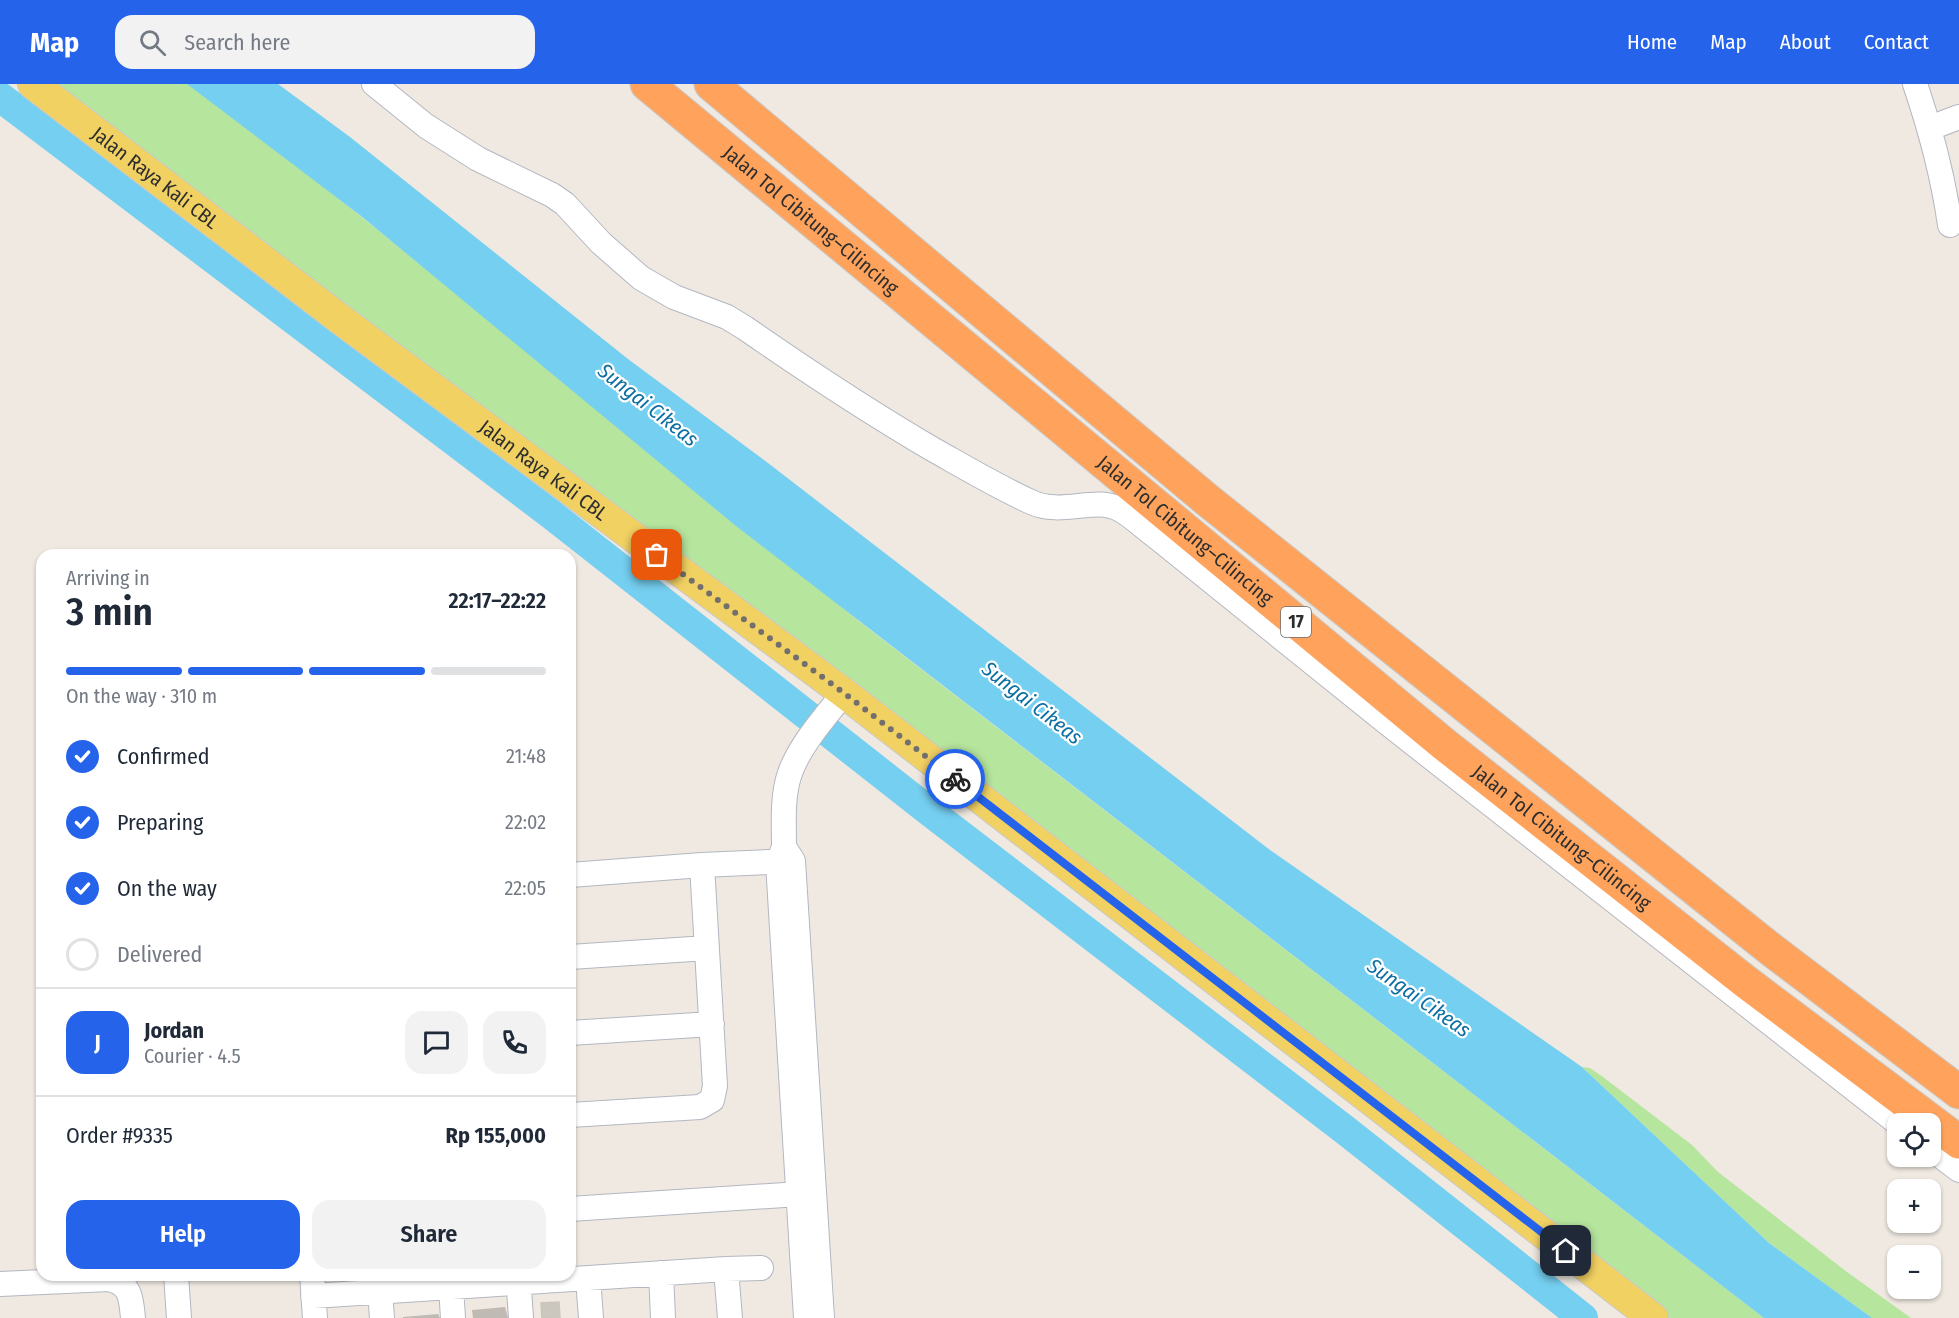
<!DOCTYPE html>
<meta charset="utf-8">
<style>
:root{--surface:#fff;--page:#f2f2f3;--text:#1f2937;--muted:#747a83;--line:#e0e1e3;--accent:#2563eb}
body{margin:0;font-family:"Fira Sans Condensed",sans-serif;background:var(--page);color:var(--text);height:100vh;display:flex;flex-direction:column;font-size:22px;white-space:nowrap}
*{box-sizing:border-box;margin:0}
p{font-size:20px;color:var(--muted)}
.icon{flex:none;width:33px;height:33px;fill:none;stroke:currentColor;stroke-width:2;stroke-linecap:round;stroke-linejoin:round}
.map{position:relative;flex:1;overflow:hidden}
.drawer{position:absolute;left:36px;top:465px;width:540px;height:732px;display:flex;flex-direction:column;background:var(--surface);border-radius:18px;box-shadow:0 2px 4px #0004}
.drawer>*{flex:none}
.fabs{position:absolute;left:1887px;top:1029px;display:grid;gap:12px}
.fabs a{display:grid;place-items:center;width:54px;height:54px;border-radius:12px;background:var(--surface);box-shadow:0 2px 4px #0004;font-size:30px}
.pin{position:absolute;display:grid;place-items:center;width:51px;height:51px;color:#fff;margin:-26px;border-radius:12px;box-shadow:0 3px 9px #0006}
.courier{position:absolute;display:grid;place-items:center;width:60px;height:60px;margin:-30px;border:4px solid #2563eb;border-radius:50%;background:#fff;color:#222;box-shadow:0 2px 8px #0007}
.head em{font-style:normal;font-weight:600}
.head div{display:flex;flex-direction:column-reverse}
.head{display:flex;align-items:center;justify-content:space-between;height:102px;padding:0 30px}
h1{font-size:39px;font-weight:600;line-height:45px}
.bar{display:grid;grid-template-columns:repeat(4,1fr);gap:9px 6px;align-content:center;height:72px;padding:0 30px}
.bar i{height:8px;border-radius:4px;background:var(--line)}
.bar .current{background:var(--accent)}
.bar p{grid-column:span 4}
.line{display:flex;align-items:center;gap:15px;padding:0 30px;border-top:2px solid var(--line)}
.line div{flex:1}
.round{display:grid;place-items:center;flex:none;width:63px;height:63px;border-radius:18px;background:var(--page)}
ol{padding:0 30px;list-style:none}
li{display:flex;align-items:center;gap:18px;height:66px}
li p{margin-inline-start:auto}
li .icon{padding:6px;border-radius:50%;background:var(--accent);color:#fff;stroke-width:4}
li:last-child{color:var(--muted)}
li i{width:33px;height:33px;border:3px solid var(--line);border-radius:50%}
.button{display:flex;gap:12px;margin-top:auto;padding:12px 30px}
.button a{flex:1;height:69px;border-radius:18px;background:var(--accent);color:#fff;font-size:24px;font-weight:600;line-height:69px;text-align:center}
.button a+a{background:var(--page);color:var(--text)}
header{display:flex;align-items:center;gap:36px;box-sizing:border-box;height:84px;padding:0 30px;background:var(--accent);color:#fff}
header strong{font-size:28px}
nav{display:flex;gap:33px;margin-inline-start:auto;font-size:21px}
.search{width:420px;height:54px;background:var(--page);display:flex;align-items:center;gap:15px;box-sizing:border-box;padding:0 21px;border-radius:18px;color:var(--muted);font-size:22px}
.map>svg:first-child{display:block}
</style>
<header>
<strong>Map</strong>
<div class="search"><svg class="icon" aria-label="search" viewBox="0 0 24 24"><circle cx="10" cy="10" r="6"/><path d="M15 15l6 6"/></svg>Search here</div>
<nav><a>Home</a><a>Map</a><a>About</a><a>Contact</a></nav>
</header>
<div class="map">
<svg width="1959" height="1234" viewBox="0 0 1959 1234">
<rect width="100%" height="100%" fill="#efe9e1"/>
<path fill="#b6e59e" d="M 34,0 L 191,0 L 353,126 L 860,538 L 1764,1234 L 1653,1234 Z
M 1582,983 L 1590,984 L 1603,993 L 1692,1061 L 1718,1088 L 1847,1188 L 1911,1234 L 1872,1234 L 1769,1159 Z"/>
<path fill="#75cff0" d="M 187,0 L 278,0 L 350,53 L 628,275 L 768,379 L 1270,766 L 1582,983 L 1769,1159 L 1872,1234 L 1764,1234 L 736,442 L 361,132 Z"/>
<path fill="#0003" d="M 505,1223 L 508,1234 L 473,1234 L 472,1226 Z
M 438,1230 L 440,1234 L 403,1234 L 403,1233 Z"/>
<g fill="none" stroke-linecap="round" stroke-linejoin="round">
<path stroke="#75cff0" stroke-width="30" d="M 0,13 L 552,431 L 929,727 L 1345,1046 L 1583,1234"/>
</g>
<path fill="#cbc7bf" stroke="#cbc5ba" stroke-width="1.5" d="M 559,1218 L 560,1234 L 542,1234 L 541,1219 Z"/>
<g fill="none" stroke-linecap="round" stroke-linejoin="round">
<defs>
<path id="minor" d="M 374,0 L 426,42 L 478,75 L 552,111 L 565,120 L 601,159 L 641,194 L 674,213 L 727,233 L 745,244 C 807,287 869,328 934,366 C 966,384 998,403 1031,418 C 1061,432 1093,413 1117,424 C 1130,430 1142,442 1154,451 L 1386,638 L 1899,1040
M 1915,0 C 1931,47 1943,92 1950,141
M 1930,44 L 1959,33
M 784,763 C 784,740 782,714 789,692 C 798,663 825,633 844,609
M 570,791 L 702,781 L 792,777
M 570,873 L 707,864
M 570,949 L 712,940
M 570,1031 L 700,1023 L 712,1016 L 715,1002 L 702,781
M 1930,1064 L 1959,1086
M 570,1125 L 814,1109
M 726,1185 L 730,1234
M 661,1189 L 663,1234
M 176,1191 L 179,1234
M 312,1191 L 315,1234
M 518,1191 L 521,1234
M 588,1194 L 591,1234
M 0,1200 L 109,1195 C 131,1200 131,1214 133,1234
M 451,1203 L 453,1234
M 380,1208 L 382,1234
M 313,1212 L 726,1185 L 761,1184
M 806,1234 L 778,779 L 784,763 L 793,777 L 822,1234"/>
<g id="major">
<path id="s1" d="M 33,0 L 340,235 L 844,609 L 1653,1234"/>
</g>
<g id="highway">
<path id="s2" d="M 647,0 L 1445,661 L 1746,898 L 1959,1058"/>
<path d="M 711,0 L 1206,415 L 1773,867 L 1959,1008"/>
</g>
</defs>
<use href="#minor" stroke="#b4b7c1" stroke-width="26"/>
<use href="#major" stroke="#c9c9c9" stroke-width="32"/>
<use href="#highway" stroke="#c9c9c9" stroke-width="35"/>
<use href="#minor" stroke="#fff" stroke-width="24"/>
<use href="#major" stroke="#f2d163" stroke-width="30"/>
<use href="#highway" stroke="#ffa35c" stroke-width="33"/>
</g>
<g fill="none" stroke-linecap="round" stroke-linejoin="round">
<path stroke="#726f6d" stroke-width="6" stroke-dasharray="0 10.8" d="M 657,471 L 844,609 L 955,695"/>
<path stroke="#2563eb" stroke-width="8" d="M 955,695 L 1566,1167"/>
</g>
<g text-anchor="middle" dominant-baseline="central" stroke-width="4.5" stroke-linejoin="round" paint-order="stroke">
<rect fill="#fff" stroke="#6d6d6d" stroke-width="1.5" x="1281" y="523" width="30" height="30" rx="4.5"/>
<g font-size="18" font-weight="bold" fill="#2e2e2e">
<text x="1296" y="538">17</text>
</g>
<g font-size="20" fill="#2e2e2e" stroke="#fff">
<text stroke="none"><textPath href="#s1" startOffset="154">Jalan Raya Kali CBL</textPath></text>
<text stroke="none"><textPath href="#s2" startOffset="213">Jalan Tol Cibitung–Cilincing</textPath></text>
<text stroke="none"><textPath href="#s1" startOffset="640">Jalan Raya Kali CBL</textPath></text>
<text stroke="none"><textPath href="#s2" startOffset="699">Jalan Tol Cibitung–Cilincing</textPath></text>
<text stroke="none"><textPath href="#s2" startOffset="1185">Jalan Tol Cibitung–Cilincing</textPath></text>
</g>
<g font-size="21" font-style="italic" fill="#0d6fa3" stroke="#fff">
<text transform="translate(648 321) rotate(38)">Sungai Cikeas</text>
<text transform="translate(1032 619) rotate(38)">Sungai Cikeas</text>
<text transform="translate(1419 914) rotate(35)">Sungai Cikeas</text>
</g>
</g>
</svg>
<div class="fabs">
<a><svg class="icon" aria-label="locate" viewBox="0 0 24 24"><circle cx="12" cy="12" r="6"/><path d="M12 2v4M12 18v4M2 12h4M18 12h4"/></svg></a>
<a>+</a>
<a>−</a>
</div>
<div class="pin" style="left:657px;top:471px;background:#ea580c"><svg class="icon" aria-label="bag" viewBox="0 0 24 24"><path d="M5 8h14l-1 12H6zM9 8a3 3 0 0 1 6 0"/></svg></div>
<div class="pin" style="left:1566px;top:1167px;background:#1f2937"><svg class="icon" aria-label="home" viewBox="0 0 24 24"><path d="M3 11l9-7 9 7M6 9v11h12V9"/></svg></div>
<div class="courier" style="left:955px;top:695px"><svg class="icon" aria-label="bike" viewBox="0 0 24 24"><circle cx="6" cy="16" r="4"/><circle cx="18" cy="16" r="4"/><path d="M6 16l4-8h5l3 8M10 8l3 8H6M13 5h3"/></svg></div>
<section class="drawer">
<div class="head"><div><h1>3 min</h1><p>Arriving in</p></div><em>22:17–22:22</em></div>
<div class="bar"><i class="current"></i><i class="current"></i><i class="current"></i><i></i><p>On the way · 310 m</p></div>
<ol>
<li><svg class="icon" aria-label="check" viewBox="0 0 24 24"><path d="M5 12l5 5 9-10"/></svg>Confirmed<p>21:48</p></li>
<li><svg class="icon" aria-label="check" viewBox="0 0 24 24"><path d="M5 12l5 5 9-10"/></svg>Preparing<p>22:02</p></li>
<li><svg class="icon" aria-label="check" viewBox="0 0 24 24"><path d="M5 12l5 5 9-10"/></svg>On the way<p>22:05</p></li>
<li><i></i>Delivered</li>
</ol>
<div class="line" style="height:108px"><b class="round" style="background:var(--accent);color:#fff">J</b><div><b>Jordan</b><p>Courier · 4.5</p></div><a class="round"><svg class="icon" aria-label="chat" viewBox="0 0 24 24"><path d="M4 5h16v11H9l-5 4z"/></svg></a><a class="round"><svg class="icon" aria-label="phone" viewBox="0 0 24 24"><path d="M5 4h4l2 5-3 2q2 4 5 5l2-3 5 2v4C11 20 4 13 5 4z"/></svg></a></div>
<div class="line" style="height:78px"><div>Order #9335</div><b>Rp 155,000</b></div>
<div class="button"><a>Help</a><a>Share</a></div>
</section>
</div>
